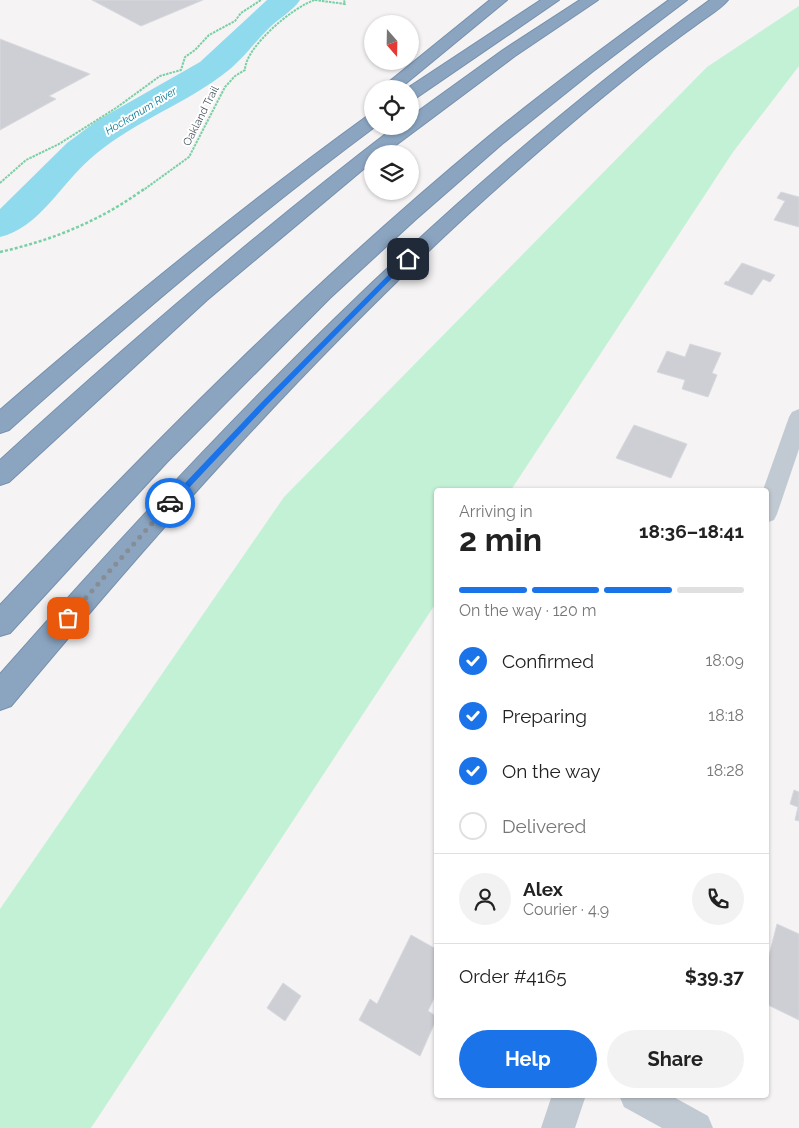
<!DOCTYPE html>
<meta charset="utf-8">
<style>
:root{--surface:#fff;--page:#f2f2f2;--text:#222;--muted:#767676;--line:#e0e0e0;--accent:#1a73e8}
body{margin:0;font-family:Raleway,sans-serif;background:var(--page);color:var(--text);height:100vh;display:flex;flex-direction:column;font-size:19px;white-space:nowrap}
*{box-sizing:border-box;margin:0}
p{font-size:16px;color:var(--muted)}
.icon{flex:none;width:28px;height:28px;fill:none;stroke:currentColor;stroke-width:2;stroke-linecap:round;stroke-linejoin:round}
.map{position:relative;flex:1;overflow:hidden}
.panel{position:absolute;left:434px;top:488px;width:335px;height:610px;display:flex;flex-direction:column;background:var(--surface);border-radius:5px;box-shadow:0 1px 4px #0004}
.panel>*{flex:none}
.needle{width:32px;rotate:160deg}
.buttons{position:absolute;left:364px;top:15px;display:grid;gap:10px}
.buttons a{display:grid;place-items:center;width:55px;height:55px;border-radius:50%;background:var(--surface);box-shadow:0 1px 4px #0004;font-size:25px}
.pin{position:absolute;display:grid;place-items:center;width:42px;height:42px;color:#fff;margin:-21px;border-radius:10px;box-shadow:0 2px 8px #0006}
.courier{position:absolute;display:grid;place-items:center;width:50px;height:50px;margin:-25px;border:4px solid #1a73e8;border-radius:50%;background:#fff;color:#222;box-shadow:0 1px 6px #0007}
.headline em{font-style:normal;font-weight:700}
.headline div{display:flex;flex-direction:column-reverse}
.headline{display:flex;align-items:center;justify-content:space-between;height:85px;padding:0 25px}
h1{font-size:32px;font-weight:700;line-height:38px}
.bar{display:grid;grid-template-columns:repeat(4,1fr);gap:8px 5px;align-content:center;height:60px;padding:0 25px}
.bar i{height:6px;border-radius:4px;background:var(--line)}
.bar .selected{background:var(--accent)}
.bar p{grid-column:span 4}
.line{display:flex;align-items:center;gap:12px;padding:0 25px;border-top:1px solid var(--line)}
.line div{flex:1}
.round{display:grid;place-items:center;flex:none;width:52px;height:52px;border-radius:26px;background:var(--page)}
ol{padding:0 25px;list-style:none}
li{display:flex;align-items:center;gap:15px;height:55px}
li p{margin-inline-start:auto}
li .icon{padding:5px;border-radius:50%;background:var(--accent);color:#fff;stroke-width:4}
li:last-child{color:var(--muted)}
li i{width:28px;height:28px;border:2px solid var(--line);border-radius:50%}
.cta{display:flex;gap:10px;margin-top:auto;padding:10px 25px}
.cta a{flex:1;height:58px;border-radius:30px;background:var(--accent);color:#fff;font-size:20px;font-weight:700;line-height:58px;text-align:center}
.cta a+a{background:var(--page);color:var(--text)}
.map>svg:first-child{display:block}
</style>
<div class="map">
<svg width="799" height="1128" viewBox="0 0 799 1128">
<rect width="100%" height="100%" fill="#f5f3f3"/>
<path fill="#c3f1d5" d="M 799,6 L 799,66 L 733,152 L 511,490 L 436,490 L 436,603 L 91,1128 L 0,1128 L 0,909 L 284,497 L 707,67 Z"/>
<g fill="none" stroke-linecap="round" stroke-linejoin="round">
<path fill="#90daee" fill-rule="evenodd" d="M 267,0 L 300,0 C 293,11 279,18 269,28 C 253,44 240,63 221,76 C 179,107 129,124 90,159 C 61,184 39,228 0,237 L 0,209 L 67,143 L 98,120 L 200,62 Z"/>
</g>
<path fill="#cdcfd5" stroke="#d7d9de" d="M 92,0 L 203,0 L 141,26 Z
M 0,39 L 90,74 L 49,96 L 56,99 L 0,130 Z
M 781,192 L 799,197 L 799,227 L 774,220 L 785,201 L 777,198 Z
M 742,263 L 775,275 L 770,282 L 763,279 L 752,295 L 724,284 L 726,281 L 728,282 Z
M 690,344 L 721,353 L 712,373 L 717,375 L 708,397 L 682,389 L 685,380 L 657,372 L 667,351 L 685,357 Z
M 634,425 L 687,444 L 671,478 L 616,458 Z
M 794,790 L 799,792 L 799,821 L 795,820 L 798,807 L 790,804 Z
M 777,924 L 799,934 L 799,1020 L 766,1004 L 766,967 Z
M 411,935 L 436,949 L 436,994 L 428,1011 L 436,1016 L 436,1020 L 420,1056 L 359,1020 L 370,999 L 377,1004 Z
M 283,983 L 301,996 L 285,1021 L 267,1008 Z"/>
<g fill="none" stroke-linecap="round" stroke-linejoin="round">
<defs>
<path id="highway" d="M 490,0 L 507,0 L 399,89 L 380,89 Z
M 541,0 L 559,0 L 416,98 L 410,99 L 410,89 L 406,89 Z
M 580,0 L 598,0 L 515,56 L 384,154 L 372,154 L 372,162 L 207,300 L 9,482 L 0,485 L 0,460 C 128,343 259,231 396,126 L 410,126 L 410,117 L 503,50 Z
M 669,0 L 687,0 L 592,72 L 502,144 L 415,220 L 330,298 L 167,462 L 10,633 L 0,636 L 0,605 C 155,440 314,281 488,137 C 547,89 608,44 669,0 Z
M 710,0 L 728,0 C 720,10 706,17 696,25 C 675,40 655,55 635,71 C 577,117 521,166 466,216 C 302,367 154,535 11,706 L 0,710 L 0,674 C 216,429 444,192 710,0 Z
M 372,116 L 372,126 L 376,126 C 248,221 127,324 9,430 L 0,433 L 0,410 C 118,308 239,209 366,117 Z"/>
</defs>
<use href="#highway" stroke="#7690ad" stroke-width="2"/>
<path stroke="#7ad0a6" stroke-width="2" stroke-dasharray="2.5 1" stroke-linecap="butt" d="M 315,0 L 345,4 L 344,0
M 0,183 L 26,160 L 59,144 L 116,108 L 160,76 L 181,70 L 185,57 L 195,50 L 209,35 L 235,21 L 241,13 L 261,0
M 142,191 L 189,157 L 225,87 L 235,76 L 245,70 C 245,47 294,6 315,0"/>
<path stroke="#7ad0a6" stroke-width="2.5" stroke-dasharray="3 2" stroke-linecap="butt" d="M 0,252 C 53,240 100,221 144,189"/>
<path fill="#c1cad2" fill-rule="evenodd" d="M 799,409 L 799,449 L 777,514 L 774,520 L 766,523 L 766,490 L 763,490 L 789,417 L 792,412 Z
M 552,1095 L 586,1095 L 575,1128 L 541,1128 Z
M 619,1095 L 670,1095 L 708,1116 L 713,1128 L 662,1128 L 624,1107 Z"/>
<use href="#highway" fill="#8ba5c1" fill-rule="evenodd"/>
</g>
<path fill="#1a73e8" d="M 406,257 L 411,259 L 265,407 L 173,505 L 168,505 L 168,501 L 260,404 Z"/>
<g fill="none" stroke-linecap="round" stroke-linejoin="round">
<path stroke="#868d94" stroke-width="5" stroke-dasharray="0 9" d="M 68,618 L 170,503"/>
</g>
<g text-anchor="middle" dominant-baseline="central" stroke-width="4" stroke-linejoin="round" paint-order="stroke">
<g font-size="11" font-style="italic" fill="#0c7c9b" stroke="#fff">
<text transform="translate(141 111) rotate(-31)">Hockanum River</text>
</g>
<g font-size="11" fill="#4a5661" stroke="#fff">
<text transform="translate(201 116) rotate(-63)">Oakland Trail</text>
</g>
</g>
</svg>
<div class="buttons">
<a><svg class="needle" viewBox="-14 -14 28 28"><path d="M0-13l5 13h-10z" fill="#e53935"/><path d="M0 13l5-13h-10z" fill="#767676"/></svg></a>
<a><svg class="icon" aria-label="locate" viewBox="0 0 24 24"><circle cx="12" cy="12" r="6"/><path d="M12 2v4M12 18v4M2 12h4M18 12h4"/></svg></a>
<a><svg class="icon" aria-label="layers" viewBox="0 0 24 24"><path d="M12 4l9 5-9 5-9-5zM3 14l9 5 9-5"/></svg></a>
</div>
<div class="pin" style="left:68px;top:618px;background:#ea580c"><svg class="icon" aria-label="bag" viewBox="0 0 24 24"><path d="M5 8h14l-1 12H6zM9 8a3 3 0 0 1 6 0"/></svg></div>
<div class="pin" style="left:408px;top:259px;background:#1f2937"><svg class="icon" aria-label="home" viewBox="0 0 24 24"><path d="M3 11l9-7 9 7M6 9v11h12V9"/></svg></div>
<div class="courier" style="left:170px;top:503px"><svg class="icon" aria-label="car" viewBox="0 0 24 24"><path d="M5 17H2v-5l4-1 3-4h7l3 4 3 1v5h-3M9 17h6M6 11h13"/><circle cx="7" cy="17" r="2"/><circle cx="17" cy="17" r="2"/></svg></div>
<section class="panel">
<div class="headline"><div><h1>2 min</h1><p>Arriving in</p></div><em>18:36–18:41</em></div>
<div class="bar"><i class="selected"></i><i class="selected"></i><i class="selected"></i><i></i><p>On the way · 120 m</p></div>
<ol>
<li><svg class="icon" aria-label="check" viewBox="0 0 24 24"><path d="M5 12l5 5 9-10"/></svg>Confirmed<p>18:09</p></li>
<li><svg class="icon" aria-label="check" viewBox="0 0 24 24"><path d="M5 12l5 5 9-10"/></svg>Preparing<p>18:18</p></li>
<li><svg class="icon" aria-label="check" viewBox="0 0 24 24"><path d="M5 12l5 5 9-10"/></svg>On the way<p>18:28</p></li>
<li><i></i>Delivered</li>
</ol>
<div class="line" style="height:90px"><a class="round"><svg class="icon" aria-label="person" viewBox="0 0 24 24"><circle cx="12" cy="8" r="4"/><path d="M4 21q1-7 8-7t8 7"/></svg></a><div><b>Alex</b><p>Courier · 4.9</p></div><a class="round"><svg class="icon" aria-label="phone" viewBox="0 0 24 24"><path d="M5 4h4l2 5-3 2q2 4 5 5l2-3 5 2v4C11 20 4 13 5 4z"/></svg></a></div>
<div class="line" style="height:65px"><div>Order #4165</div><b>$39.37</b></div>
<div class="cta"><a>Help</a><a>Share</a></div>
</section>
</div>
